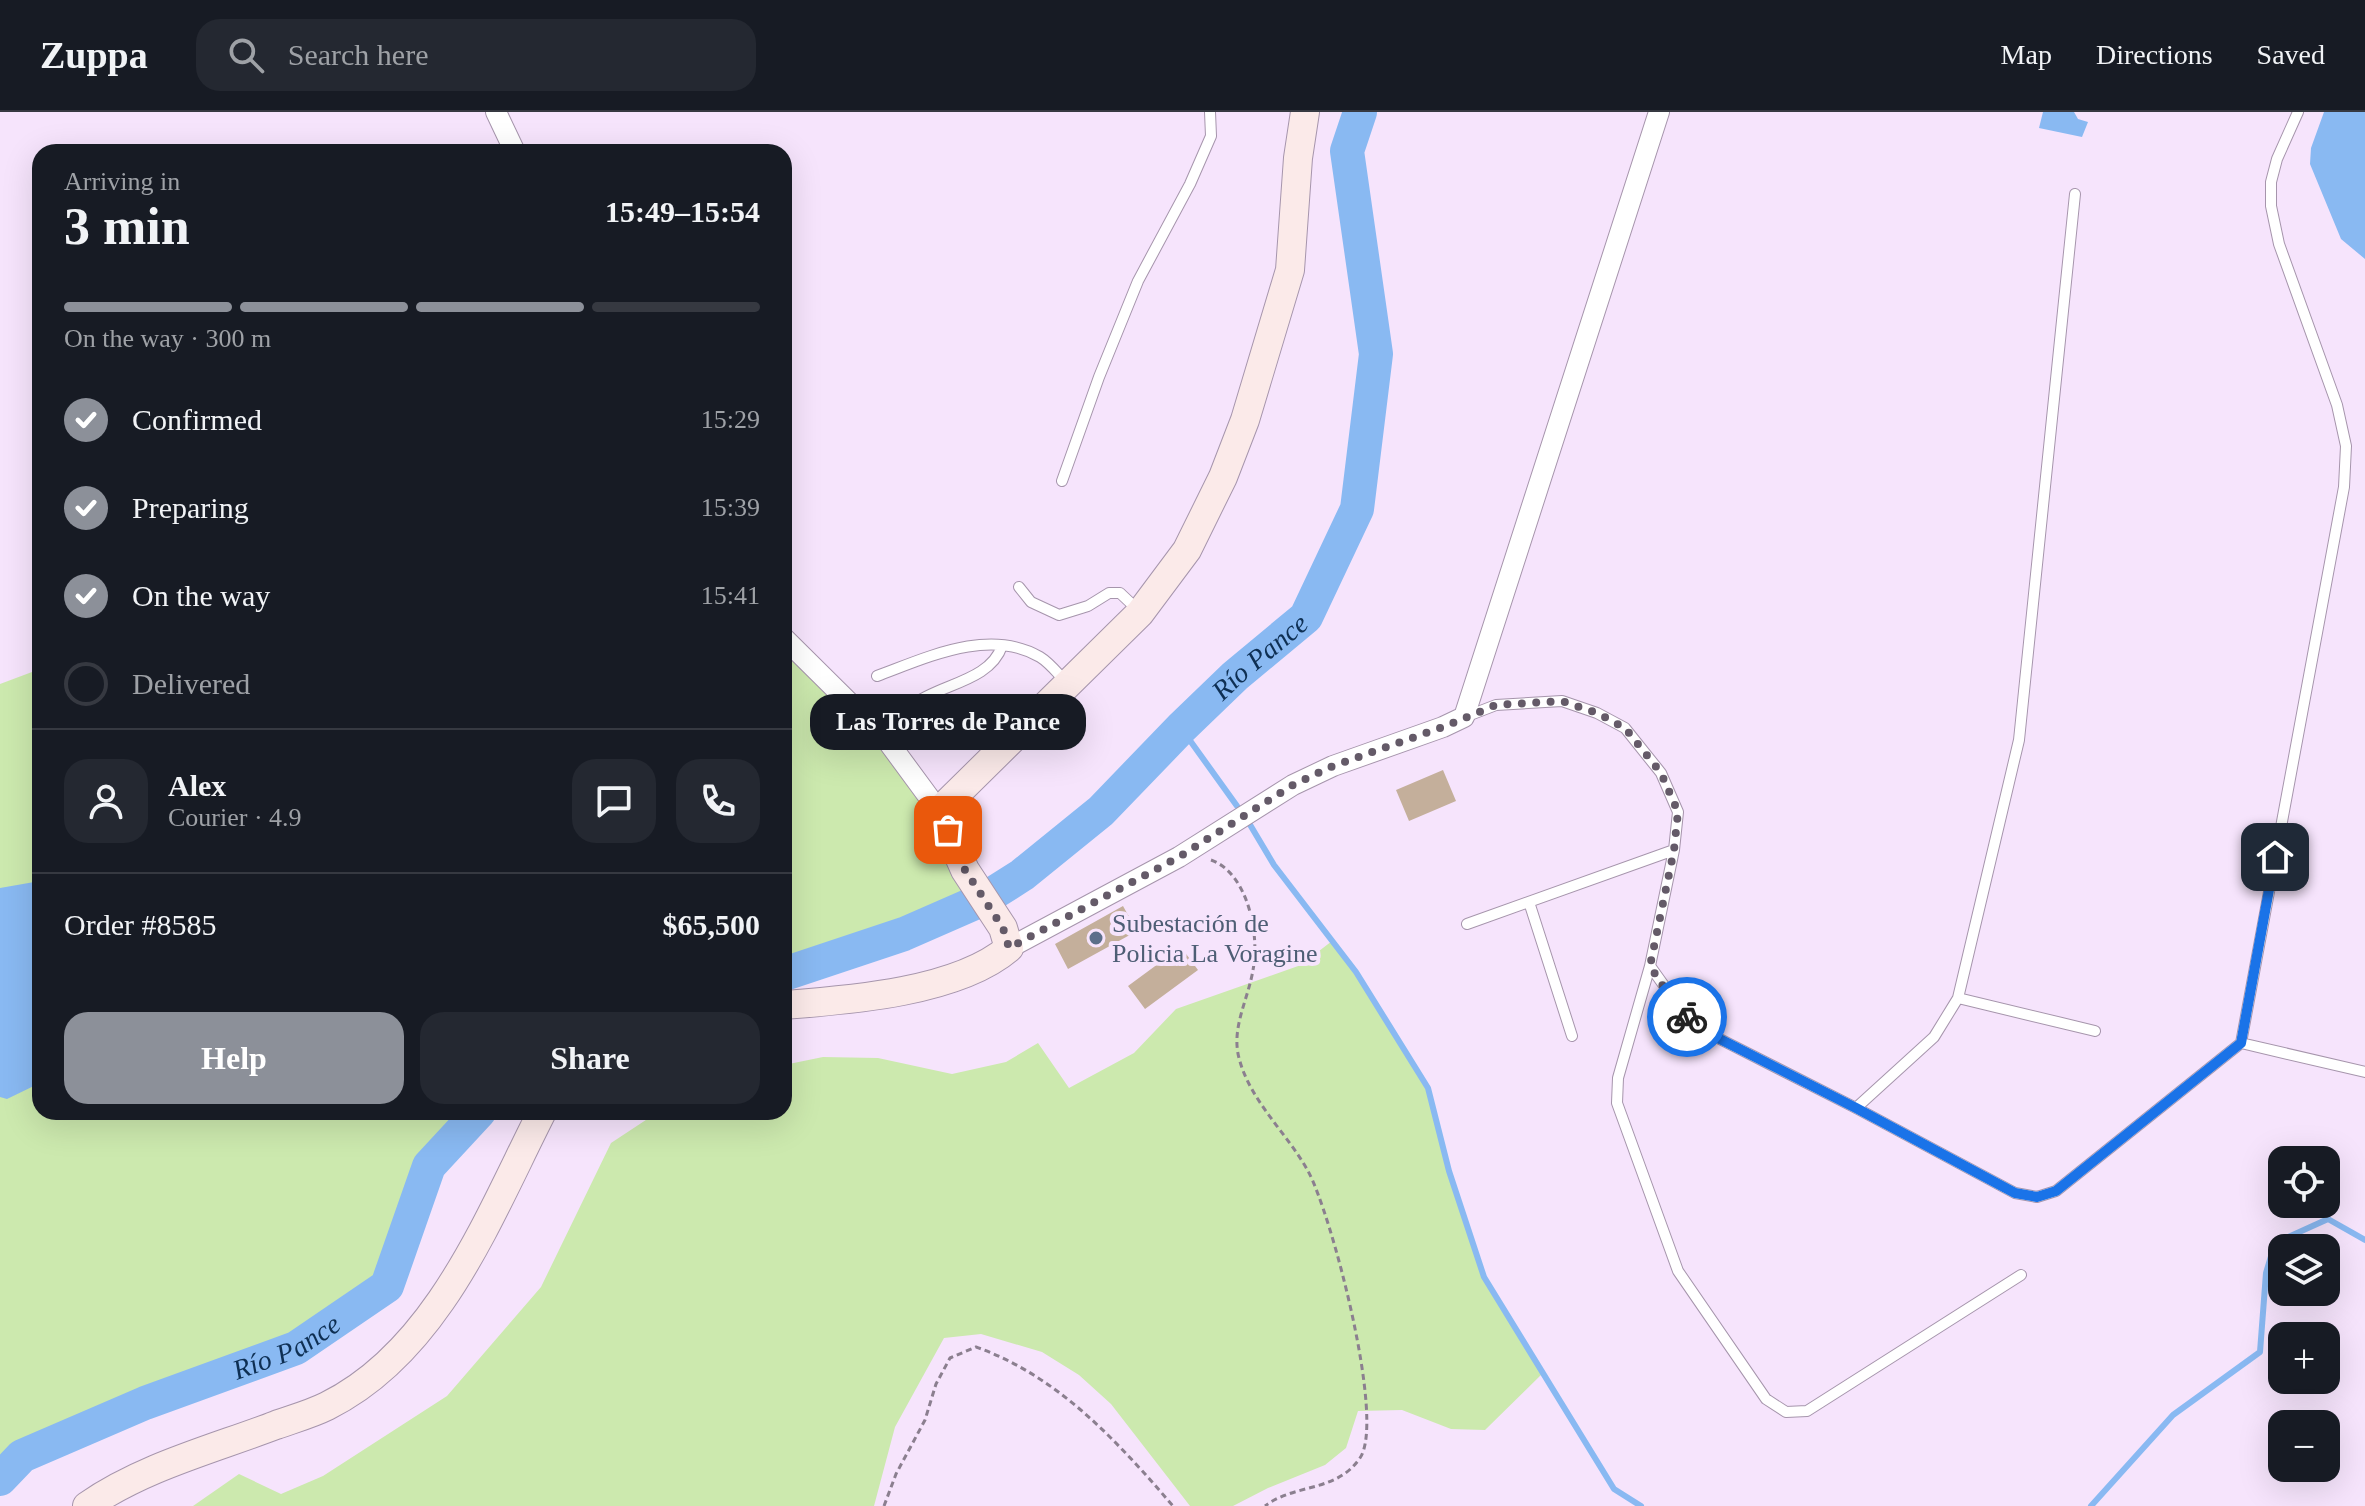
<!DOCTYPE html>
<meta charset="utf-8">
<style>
:root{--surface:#171b24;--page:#242831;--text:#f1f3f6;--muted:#9ea1a6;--line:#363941;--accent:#8c9099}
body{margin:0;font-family:Georgia,serif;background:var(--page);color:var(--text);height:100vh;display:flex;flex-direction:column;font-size:30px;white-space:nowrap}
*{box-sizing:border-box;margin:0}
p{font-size:26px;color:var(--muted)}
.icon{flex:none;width:44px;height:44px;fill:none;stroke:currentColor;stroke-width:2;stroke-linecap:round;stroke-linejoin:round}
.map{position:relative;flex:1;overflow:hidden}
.details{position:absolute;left:32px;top:32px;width:760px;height:976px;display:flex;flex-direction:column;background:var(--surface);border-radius:24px;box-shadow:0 8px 32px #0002}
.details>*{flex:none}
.controls{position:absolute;left:2268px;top:1034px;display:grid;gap:16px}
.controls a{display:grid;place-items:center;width:72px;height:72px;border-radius:16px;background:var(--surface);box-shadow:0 8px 32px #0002;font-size:40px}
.pin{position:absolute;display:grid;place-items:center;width:68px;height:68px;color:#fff;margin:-34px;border-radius:16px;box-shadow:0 4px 12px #0006}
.courier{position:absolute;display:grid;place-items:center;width:80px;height:80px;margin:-40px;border:6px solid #1a73e8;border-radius:50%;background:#fff;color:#222;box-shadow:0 2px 10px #0007}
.bubble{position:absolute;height:56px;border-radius:24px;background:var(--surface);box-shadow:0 8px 32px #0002;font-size:26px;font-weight:700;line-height:56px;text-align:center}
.headline em{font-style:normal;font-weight:700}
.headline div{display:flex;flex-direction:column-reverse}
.headline{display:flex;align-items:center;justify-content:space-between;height:136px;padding:0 32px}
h1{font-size:52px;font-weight:700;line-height:60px}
.bar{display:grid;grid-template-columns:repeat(4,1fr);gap:12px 8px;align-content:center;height:96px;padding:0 32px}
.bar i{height:10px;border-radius:6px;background:var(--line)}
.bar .current{background:var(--accent)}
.bar p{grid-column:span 4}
.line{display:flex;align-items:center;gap:20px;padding:0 32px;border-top:2px solid var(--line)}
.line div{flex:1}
.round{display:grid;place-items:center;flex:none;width:84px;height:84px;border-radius:24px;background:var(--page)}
ol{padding:0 32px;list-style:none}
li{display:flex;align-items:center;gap:24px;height:88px}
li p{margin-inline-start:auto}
li .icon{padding:8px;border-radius:50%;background:var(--accent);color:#fff;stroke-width:4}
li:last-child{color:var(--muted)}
li i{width:44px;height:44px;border:4px solid var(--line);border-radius:50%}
.button{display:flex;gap:16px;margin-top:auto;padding:16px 32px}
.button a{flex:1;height:92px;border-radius:24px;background:var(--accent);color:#fff;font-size:32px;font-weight:700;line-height:92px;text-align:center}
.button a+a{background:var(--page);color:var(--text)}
header{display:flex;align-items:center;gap:48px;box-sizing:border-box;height:112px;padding:0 40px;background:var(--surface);border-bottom:2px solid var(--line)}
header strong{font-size:38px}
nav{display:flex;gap:44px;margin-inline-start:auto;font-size:28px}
.search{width:560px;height:72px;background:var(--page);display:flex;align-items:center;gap:20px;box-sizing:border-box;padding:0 28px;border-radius:24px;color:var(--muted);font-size:30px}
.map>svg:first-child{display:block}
</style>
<header>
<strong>Zuppa</strong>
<div class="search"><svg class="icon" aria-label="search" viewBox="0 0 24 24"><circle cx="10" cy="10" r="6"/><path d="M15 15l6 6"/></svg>Search here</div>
<nav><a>Map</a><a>Directions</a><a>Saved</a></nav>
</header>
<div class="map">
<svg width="2365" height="1394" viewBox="0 0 2365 1394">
<rect width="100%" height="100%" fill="#f6e4fc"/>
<path fill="#cce9ae" d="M 784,526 L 886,627 L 984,787 L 904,822 L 784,862 Z
M 40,557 L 40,1000 L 479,1000 L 429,1054 L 387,1174 L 296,1236 L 145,1291 L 22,1344 L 0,1367 L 0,572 Z
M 1332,829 L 1356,860 L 1428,976 L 1449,1059 L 1484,1165 L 1543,1261 L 1485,1318 L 1451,1317 L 1402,1298 L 1358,1299 L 1346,1336 L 1325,1353 L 1268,1376 L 1233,1394 L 1190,1394 L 1111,1292 L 1079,1263 L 1042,1240 L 981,1222 L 944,1226 L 895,1315 L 874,1394 L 193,1394 L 239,1362 L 281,1382 L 323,1364 L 447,1284 L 541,1175 L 611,1031 L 658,1000 L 784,1000 L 784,953 L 823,945 L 878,946 L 952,962 L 1006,950 L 1038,931 L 1069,976 L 1134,941 L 1176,897 L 1301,853 Z"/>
<path fill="#89b9f2" d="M 2043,0 L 2074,0 L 2078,7 L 2088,10 L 2082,25 L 2039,16 Z
M 2324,0 L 2365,0 L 2365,147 L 2341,127 L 2310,52 L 2311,36 Z
M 40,769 L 40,971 L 7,987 L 0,985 L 0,776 Z"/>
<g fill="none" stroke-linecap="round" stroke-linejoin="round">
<path stroke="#89b9f2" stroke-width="6" d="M 1181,616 L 1237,694
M 1249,711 L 1274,753 L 1356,860 L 1428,976 L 1449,1059 L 1484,1165 L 1614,1377 L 1641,1394
M 2091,1394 L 2173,1303 L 2260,1240 L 2266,1161 L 2275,1131 L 2328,1107 L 2365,1128"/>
<g stroke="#89b9f2" stroke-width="34">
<path id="s1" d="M 784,862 L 904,822 L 984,787 L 1022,763 L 1101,699 L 1181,616 L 1235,564 L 1306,505 L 1357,397 L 1376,242 L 1347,39 L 1360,0"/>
<path id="s2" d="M 0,1367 L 22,1344 L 145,1291 L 296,1236 L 387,1174 L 429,1054 L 479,1000"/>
</g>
</g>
<path fill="#c4af9b" d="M 1443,658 L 1456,689 L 1409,709 L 1396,678 Z
M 1123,794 L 1137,819 L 1068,857 L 1055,832 Z
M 1181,835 L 1198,858 L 1145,897 L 1128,874 Z"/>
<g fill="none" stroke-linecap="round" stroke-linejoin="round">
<defs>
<path id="lane" d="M 1062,369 L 1099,265 L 1138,169 L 1190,72 L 1211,24 L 1210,0
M 1019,475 L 1031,490 L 1059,503 L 1088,494 L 1109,481 L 1120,481 L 1139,499
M 877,564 C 926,546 989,515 1040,545 C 1050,551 1059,563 1067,571
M 1465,605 L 1496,593 L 1562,589 L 1597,601 L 1625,616 L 1661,661 L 1678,700 L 1674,738 L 1650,854 L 1685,903 L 1704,919 L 1856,996 L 2015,1081 L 2037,1085 L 2056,1079 L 2241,931 L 2344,375 L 2346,334 L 2337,293 L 2279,132 L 2271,94 L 2271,70 L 2277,47 L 2298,0
M 886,627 C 894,613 901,602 914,592 C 941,572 990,569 1002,534
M 1529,790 L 1572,924
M 1467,812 L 1674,738
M 1650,854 L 1618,966 L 1617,991 L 1678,1159 L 1766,1287 L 1786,1300 L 1807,1299 L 2021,1163
M 1958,886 L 2095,919
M 2241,931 L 2365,960
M 1856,996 L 1934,925 L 1958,886 L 2019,628 L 2075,82"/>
<path id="street" d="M 496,0 L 515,40
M 784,526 L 886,627 L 939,699
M 1009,836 L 1179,745 L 1293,673 L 1333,654 L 1443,615 L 1464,605 L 1659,0"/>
<path id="secondary" d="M 784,893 C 849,888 958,880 1009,836 L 1003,816 L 965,758 L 939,699 L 1140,501 L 1187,438 L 1223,365 L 1245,308 L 1290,158 L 1298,46 L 1305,0
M 87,1394 C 143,1355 213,1337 276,1313 C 293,1307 311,1302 327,1294 C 438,1239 489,1104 542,1000"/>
</defs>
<use href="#lane" stroke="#a695ac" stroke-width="12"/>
<use href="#street" stroke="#a695ac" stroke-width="22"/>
<use href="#secondary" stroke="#a695ac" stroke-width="30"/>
<path stroke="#8b7f8f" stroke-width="3" stroke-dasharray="6 4" stroke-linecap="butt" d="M 1211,748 C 1248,761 1260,823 1253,858 C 1248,888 1231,916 1239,946 C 1250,989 1287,1021 1308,1059 C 1331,1101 1386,1308 1360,1346 C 1336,1381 1295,1371 1265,1394
M 884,1394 L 896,1362 L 925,1308 L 936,1272 L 950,1246 L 976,1235 C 1058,1264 1117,1329 1173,1394"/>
<use href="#lane" stroke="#fff" stroke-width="10"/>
<use href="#street" stroke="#fff" stroke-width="20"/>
<use href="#secondary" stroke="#fbeae9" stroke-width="28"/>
</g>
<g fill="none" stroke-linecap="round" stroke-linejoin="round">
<path stroke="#645a68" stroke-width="8" stroke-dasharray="0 14.4" d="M 948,718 L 965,758 L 1003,816 L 1009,836 L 1179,745 L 1293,673 L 1333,654 L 1443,615 L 1496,593 L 1562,589 L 1597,601 L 1625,616 L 1661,661 L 1678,700 L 1674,738 L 1650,854 L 1668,882 L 1687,905"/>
<path stroke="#1a73e8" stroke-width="10" d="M 1687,905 L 1704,919 L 1856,996 L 2015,1081 L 2037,1085 L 2056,1079 L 2241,931 L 2275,745"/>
</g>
<circle fill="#5c6f8a" stroke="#f6e4fc" stroke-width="3" cx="1096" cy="826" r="8"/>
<g text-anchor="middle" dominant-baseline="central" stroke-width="8" stroke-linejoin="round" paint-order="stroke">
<g font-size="26" fill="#4e5e75" stroke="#f6e4fc" text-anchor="start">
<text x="1112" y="811">Subestación de<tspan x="1112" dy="30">Policia La Voragine</tspan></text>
</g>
<g font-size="28" font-style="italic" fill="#0e2f53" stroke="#f6e4fc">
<text stroke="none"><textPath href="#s1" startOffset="582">Río Pance</textPath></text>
<text stroke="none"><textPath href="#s2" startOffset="318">Río Pance</textPath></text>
</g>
</g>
</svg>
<div class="controls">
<a><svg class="icon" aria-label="locate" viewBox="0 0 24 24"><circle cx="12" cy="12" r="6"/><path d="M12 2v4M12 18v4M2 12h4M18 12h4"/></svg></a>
<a><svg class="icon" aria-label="layers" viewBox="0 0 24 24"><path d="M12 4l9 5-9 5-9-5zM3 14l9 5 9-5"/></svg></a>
<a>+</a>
<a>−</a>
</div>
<div class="pin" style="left:948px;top:718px;background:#ea580c"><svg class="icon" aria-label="bag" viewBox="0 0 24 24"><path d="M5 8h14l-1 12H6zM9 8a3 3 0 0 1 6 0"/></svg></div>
<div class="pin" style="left:2275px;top:745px;background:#1f2937"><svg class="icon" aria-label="home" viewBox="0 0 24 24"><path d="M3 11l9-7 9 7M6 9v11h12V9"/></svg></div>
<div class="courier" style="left:1687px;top:905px"><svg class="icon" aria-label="bike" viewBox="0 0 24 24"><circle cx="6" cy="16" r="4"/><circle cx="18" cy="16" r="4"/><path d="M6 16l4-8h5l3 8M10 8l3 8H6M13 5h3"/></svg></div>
<div class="bubble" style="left:810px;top:582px;width:276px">Las Torres de Pance</div>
<section class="details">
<div class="headline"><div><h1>3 min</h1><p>Arriving in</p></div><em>15:49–15:54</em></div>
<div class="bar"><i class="current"></i><i class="current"></i><i class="current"></i><i></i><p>On the way · 300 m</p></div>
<ol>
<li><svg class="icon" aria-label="check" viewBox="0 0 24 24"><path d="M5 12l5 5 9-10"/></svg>Confirmed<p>15:29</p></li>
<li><svg class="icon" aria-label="check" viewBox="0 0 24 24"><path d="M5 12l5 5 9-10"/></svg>Preparing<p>15:39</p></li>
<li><svg class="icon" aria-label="check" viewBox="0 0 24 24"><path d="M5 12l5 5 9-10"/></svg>On the way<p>15:41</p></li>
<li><i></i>Delivered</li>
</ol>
<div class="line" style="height:144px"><a class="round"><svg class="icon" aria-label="person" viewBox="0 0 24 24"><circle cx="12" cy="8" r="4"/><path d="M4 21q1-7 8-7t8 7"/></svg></a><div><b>Alex</b><p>Courier · 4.9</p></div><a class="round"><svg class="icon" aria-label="chat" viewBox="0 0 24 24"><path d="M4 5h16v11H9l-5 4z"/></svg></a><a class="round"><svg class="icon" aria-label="phone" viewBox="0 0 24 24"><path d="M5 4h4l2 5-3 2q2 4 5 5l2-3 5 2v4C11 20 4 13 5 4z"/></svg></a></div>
<div class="line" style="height:104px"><div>Order #8585</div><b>$65,500</b></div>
<div class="button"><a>Help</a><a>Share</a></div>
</section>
</div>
